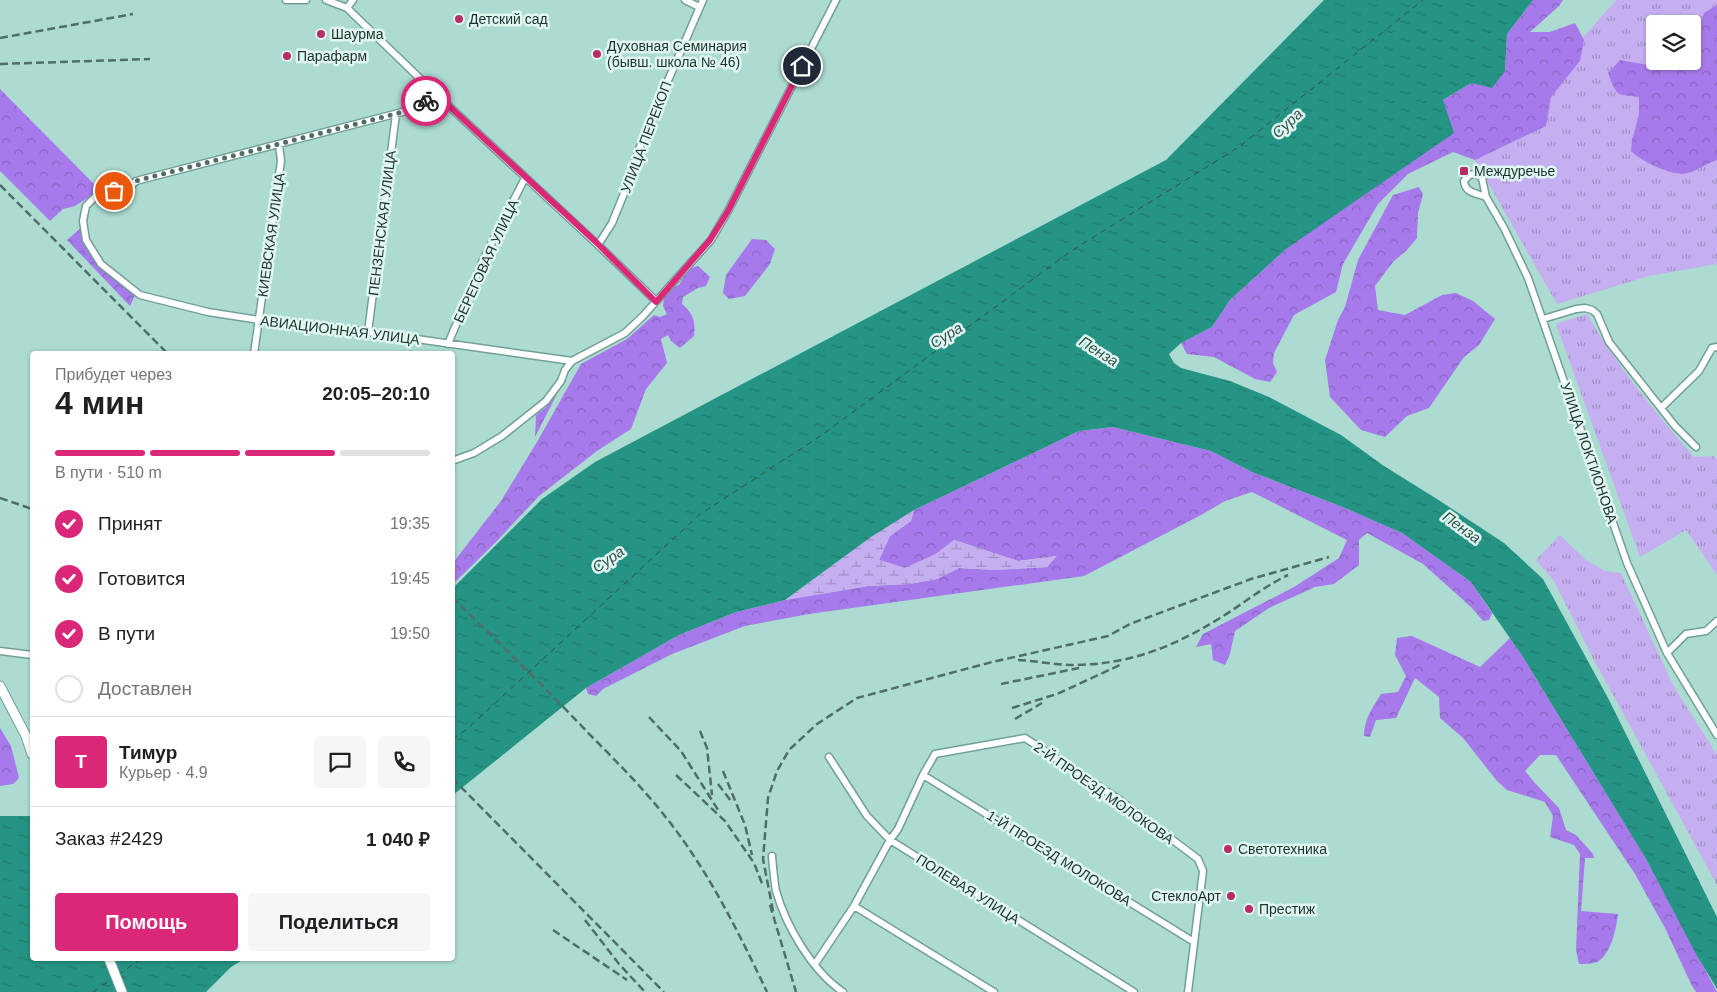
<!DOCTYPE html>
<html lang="ru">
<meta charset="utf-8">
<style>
:root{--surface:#fff;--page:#f6f6f6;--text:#202124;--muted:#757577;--line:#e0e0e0;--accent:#db2777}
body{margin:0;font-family:Arial,sans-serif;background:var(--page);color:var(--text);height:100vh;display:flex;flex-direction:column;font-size:19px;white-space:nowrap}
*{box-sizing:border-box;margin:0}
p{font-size:16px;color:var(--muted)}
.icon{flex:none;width:28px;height:28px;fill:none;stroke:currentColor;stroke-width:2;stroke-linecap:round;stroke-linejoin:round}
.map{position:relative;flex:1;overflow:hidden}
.sheet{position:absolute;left:30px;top:351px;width:425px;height:610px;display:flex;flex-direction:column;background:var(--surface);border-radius:5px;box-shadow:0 1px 4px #0004}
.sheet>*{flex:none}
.tools{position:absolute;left:1646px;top:15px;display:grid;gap:10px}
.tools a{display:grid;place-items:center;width:55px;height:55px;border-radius:5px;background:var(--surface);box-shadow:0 1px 4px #0004;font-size:25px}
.pin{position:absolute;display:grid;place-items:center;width:42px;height:42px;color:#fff;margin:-21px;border:2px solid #fff;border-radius:50%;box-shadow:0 1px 5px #0007}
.courier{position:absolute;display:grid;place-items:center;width:50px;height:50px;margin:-25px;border:4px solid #db2777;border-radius:50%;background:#fff;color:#222;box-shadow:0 1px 6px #0007}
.overview em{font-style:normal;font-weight:700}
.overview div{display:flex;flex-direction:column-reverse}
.overview{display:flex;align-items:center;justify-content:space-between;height:85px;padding:0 25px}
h1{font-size:32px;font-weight:700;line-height:38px}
.bar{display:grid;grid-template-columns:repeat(4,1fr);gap:8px 5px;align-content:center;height:60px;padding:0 25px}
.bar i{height:6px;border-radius:4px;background:var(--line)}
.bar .selected{background:var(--accent)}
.bar p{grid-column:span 4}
.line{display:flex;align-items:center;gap:12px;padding:0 25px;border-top:1px solid var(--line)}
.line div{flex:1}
.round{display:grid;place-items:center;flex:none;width:52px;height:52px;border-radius:5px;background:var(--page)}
ol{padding:0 25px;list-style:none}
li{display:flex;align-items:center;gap:15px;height:55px}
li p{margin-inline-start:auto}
li .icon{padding:5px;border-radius:50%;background:var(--accent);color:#fff;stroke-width:4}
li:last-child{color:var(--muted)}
li i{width:28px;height:28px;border:2px solid var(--line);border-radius:50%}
.cta{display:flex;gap:10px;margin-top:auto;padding:10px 25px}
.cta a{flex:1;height:58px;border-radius:5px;background:var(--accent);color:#fff;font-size:20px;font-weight:700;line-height:58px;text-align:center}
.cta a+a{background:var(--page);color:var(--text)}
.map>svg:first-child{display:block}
</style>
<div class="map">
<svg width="1717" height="992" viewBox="0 0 1717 992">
<defs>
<pattern id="grass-tufts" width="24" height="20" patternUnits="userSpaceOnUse" patternTransform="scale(1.25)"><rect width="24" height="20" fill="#c6aff1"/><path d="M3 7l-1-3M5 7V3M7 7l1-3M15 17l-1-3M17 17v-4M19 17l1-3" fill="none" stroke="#a08fc4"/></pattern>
<pattern id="forest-crowns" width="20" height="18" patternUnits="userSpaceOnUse" patternTransform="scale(1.25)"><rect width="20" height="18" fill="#a77aeb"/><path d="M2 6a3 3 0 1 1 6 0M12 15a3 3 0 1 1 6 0" fill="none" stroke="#8765bf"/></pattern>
<pattern id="wetland-marsh" width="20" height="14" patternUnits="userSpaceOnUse" patternTransform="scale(1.25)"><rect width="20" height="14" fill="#c6aff1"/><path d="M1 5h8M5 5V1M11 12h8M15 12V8" fill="none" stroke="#a08fc4"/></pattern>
<pattern id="water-ripples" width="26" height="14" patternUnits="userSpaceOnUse" patternTransform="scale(1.25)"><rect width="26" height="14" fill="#269484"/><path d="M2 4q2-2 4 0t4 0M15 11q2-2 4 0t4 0" fill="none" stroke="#20796c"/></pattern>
</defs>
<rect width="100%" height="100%" fill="#acdbd1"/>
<path fill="url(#grass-tufts)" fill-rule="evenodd" d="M 1616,0 L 1717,0 L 1717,264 L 1649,276 L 1557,304 L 1475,160 ZM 1655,24 L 1692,24 L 1692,61 L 1655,61 Z
M 1587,314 C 1617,366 1655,412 1694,457 L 1714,456 L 1717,460 L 1717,575 L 1686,530 L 1640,557 L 1556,324 Z
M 1560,535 L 1586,560 L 1605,571 L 1621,573 L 1674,687 L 1717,755 L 1717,885 L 1594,660 L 1554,581 L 1536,560 Z"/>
<path fill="url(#forest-crowns)" d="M 1533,0 L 1563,0 L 1559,6 L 1530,32 L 1550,32 L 1575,23 L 1584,40 L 1580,61 L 1551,97 L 1546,126 L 1475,160 L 1453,152 L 1408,174 L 1378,204 L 1343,264 L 1336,292 L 1294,315 L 1274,353 L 1273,363 L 1277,372 L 1270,382 L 1255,379 L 1214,357 L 1187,354 L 1181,343 L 1212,327 L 1230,300 L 1286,249 L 1443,100 L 1471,83 L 1505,71 L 1507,34 Z
M 1717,5 L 1717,160 C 1707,163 1697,171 1688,173 C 1673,177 1642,162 1631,151 L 1632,140 L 1639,114 L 1639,97 C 1615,94 1617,97 1608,73 L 1620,60 L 1665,68 L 1677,61 L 1692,61 L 1693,44 L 1704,13 Z
M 0,89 L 95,185 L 94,194 L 75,206 L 63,209 L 50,221 L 0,171 Z
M 1419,187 L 1423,194 L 1418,213 L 1417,238 L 1407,250 L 1393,262 L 1375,286 L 1378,310 L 1405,315 L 1442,295 L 1456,293 L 1473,301 L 1495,319 L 1479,345 L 1464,357 L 1429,408 L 1407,416 L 1385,437 L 1361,430 L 1330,397 L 1325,360 L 1338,320 L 1345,307 L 1358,260 L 1393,195 Z
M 83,226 L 99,265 L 135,295 L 130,306 L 67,240 Z
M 752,239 L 766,240 L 775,249 L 770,264 L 745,296 L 729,299 L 723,293 L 726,275 Z
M 698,266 L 710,277 L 706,286 L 698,288 L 683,297 L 682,304 C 693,313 696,322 694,336 L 680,348 L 671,341 L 668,335 L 661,339 L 667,363 L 646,389 L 631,429 L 597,451 L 539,496 L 495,543 L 454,583 L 453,582 L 452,564 L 501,501 L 537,442 L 581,364 L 627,339 L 654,315 L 660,317 L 667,314 L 663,306 L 664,298 L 671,288 L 679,285 L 688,269 Z
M 557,394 L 535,437 L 536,415 L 545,408 Z
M 1113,427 L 1211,451 L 1252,472 L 1345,508 L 1402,533 L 1471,582 L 1492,613 L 1489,620 L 1483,621 L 1471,607 L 1423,564 L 1367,533 L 1359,540 L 1359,565 L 1334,584 L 1315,587 L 1269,608 L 1235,631 L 1230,654 L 1225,665 L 1213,660 L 1211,644 L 1196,647 L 1203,634 L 1294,587 L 1339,558 L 1347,540 L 1252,492 L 1225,501 L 1201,515 L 1084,576 L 809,614 L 745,626 L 672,654 L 603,689 L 596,696 L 588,694 L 586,688 L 679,635 L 736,612 L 785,600 L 868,586 L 909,584 L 937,579 L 959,568 L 996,570 L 1047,567 L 1056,556 L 1018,561 L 954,540 L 936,554 L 905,568 L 879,560 L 890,536 L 911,521 L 914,510 L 1079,431 Z
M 1412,636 L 1480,667 L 1510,638 L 1523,657 L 1646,859 L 1717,992 L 1696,992 L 1692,986 L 1665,928 L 1635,874 L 1556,755 L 1540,755 L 1525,771 L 1535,783 L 1559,808 L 1566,830 L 1576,835 L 1593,854 L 1594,858 L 1585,858 L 1581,911 L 1618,914 C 1616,929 1612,951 1599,961 C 1594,964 1585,964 1579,964 L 1576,950 L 1580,854 L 1574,845 L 1550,837 L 1553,816 L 1545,802 L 1507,790 L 1497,781 L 1463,738 L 1440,718 L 1439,697 L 1415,678 L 1396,718 L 1376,720 L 1370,737 L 1364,736 C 1364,720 1372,708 1381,694 L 1398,692 L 1406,676 L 1395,655 L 1397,638 Z
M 0,728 L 11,746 L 19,778 L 13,784 L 0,786 Z"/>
<path fill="url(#wetland-marsh)" d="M 914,510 L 911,521 L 890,536 L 879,560 L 905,568 L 936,554 L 954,540 L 1018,561 L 1057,556 L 1047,567 L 996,570 L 959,568 L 937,579 L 909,584 L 868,586 L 785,600 L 871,537 Z"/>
<path fill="url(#water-ripples)" d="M 1324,0 L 1533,0 L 1507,34 L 1505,71 L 1492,88 L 1471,83 L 1443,100 L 1454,133 L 1286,249 L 1230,300 L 1212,327 L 1181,343 L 1169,354 L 1174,363 L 1181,368 L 1230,381 L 1269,397 L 1341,435 L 1384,466 L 1437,499 L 1504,543 L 1543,579 L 1608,698 L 1717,917 L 1717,989 L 1696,954 L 1646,859 L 1523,657 L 1471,582 L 1402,533 L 1345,508 L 1252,472 L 1211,451 L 1113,427 L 1079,431 L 914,510 L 871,537 L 785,600 L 736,612 L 679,635 L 586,688 L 453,795 L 453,588 L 542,499 L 595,462 L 1166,160 Z
M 0,816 L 32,816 L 32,959 L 244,959 L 231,967 L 206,992 L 0,992 Z"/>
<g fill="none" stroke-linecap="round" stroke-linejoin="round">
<path stroke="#31514a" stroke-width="1" stroke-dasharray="6 5" stroke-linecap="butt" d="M 452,739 L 466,730 L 699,515 L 822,435 L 1071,251 L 1239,147 L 1423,0
M 118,975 L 141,959
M 93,992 L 113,978"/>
<defs>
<path id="street" d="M 286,0 L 306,0
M 326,0 L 347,8 L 436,94 L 598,245 L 656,301
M 685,0 L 699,7
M 347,8 L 353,0
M 436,94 L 418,108 L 136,181 L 127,190 L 100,192 L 86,206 L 83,221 L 86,240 L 101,264 L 140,295 L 208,312 L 259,320 L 325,326 L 572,361
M 1486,197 C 1476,193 1465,193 1464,181 L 1469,175 L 1476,174 L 1482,178 L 1486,197 L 1504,228 L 1528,278 L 1627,563 L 1667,653 L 1717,735
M 598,245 L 612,223 L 623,196 L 643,138 L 703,0
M 1543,319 L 1576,309 L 1585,308 L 1592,310 L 1597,314 L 1609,342 L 1675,426 L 1696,447
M 368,332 L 396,114
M 448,344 L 483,260 L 525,178
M 254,354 L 281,161 L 279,145
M 1661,408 L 1699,371 L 1712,348 L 1717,347
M 452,461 L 474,453 L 502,436 L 546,401 L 561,381 L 565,370 L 572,361 L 625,333 L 643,316 L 711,240 L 728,211 L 836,0
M 0,651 L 32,655
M 1667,653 L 1686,634 L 1706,631 L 1717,621
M 829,757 L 867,816 L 890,840 L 1134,992
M 923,775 L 1194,942
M 772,856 C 773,868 774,880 776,891 C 786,926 812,971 843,992
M 854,906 L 994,992
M 815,964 L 854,906 L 890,840 L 898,829 L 923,775 L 935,754 L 1025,738 L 1117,798 L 1198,859 L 1203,871 L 1188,992"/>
<path id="secondary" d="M 0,686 L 26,736 L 32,754
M 109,959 L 122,992"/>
</defs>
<use href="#street" stroke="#729f96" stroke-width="9"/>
<use href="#secondary" stroke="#729f96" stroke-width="11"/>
<use href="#street" stroke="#fff" stroke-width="6"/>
<use href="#secondary" stroke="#fff" stroke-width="9"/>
<path stroke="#506d67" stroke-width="2.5" stroke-dasharray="8 4" stroke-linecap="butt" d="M 0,38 L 133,14
M 0,64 L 150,59
M 0,185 L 168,354
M 0,498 L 32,509
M 452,597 C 499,643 547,689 592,737 C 617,762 642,787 664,815 C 707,868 738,931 767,992
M 1018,660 C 1037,661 1056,665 1075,665 C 1131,664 1173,647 1220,618 C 1243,604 1263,587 1288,575
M 1001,684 L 1079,668
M 1012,708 L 1057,694 L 1120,665
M 649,717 L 681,751 L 720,813
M 1015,719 L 1042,703
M 700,731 L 707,748 L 712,795
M 723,771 L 745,825 L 752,855
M 676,775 L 725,821 L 754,863 L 763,886
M 452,778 L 664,992
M 718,784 L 731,801
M 770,905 L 796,992
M 773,911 L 763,859 L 768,798 L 777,771 L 789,750 L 817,724 L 857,698 L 992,662 L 1108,636 L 1130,624 L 1251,579 L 1329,557
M 585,920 L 619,964 L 645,992
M 553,930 L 627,980"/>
</g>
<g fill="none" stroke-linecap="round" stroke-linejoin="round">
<path stroke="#506c66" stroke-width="5" stroke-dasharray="0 9" d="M 114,191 L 126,190 L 136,181 L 418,108 L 426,101"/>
<path stroke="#db2777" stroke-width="6" d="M 426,101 L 436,94 L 598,244 L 656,302 L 710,240 L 728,211 L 802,66"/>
</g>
<g fill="#b82d67" stroke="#dff6f1" stroke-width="2">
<circle cx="459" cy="19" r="5"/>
<circle cx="321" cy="34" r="5"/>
<circle cx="597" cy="54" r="5"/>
<circle cx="287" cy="56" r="5"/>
<rect x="1459" y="166" width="10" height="10" rx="2.5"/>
<circle cx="1228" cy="849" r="5"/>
<circle cx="1231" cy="896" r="5"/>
<circle cx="1249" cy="909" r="5"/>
</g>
<g text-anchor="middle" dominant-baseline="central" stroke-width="5" stroke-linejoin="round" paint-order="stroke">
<g font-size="14" fill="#1e312d" stroke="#dff6f1" text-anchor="start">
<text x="469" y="19">Детский сад</text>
<text x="331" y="34">Шаурма</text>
<text x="607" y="46">Духовная Семинария<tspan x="607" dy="16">(бывш. школа № 46)</tspan></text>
<text x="297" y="56">Парафарм</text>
<text x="1474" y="171">Междуречье</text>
<text x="1238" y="849">Светотехника</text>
<text x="1221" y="896" text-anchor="end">СтеклоАрт</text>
<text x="1259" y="909">Престиж</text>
</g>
<g font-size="14" fill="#1e312d" stroke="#dff6f1">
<text transform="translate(646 137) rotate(-69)">УЛИЦА ПЕРЕКОП</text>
<text transform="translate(382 223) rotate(-83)">ПЕНЗЕНСКАЯ УЛИЦА</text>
<text transform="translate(271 235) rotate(-82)">КИЕВСКАЯ УЛИЦА</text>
<text transform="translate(486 261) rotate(-65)">БЕРЕГОВАЯ УЛИЦА</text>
<text transform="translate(340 330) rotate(7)">АВИАЦИОННАЯ УЛИЦА</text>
<text transform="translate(1589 453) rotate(71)">УЛИЦА ЛОКТИОНОВА</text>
<text transform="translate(1104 793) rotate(35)">2-Й ПРОЕЗД МОЛОКОВА</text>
<text transform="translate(1059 858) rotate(32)">1-Й ПРОЕЗД МОЛОКОВА</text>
<text transform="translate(968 889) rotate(32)">ПОЛЕВАЯ УЛИЦА</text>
</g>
<g font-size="15" font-style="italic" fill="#31514a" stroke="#dff6f1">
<text transform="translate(1287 123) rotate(-43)">Сура</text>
<text transform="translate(946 335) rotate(-31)">Сура</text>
<text transform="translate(1099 351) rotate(32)">Пенза</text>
<text transform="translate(1462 527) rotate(36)">Пенза</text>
<text transform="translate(608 559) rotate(-34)">Сура</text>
</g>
</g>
</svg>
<div class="tools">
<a><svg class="icon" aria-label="layers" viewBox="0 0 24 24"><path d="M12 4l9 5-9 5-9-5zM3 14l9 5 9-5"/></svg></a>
</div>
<div class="pin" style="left:114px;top:191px;background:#ea580c"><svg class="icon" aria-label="bag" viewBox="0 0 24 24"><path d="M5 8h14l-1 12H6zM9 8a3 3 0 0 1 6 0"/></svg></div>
<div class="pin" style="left:802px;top:66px;background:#1f2937"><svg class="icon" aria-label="home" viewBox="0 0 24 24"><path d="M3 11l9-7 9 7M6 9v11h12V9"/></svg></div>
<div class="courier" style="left:426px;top:101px"><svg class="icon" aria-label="bike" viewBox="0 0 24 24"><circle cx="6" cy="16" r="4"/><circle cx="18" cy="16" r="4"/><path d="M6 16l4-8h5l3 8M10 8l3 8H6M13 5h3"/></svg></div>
<section class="sheet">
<div class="overview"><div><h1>4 мин</h1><p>Прибудет через</p></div><em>20:05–20:10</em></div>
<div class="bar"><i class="selected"></i><i class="selected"></i><i class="selected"></i><i></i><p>В пути · 510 m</p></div>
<ol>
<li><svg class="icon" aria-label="check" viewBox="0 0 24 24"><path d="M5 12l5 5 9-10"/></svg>Принят<p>19:35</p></li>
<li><svg class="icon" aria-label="check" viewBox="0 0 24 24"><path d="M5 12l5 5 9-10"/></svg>Готовится<p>19:45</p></li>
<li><svg class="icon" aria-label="check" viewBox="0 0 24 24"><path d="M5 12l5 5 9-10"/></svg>В пути<p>19:50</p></li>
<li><i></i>Доставлен</li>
</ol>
<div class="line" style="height:90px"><b class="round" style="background:var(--accent);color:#fff">Т</b><div><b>Тимур</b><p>Курьер · 4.9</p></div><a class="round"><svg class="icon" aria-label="chat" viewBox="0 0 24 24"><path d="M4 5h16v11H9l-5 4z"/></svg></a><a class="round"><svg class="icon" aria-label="phone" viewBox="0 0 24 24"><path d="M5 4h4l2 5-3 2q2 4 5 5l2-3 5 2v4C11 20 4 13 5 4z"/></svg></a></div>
<div class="line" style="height:65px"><div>Заказ #2429</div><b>1 040 ₽</b></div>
<div class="cta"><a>Помощь</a><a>Поделиться</a></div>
</section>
</div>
